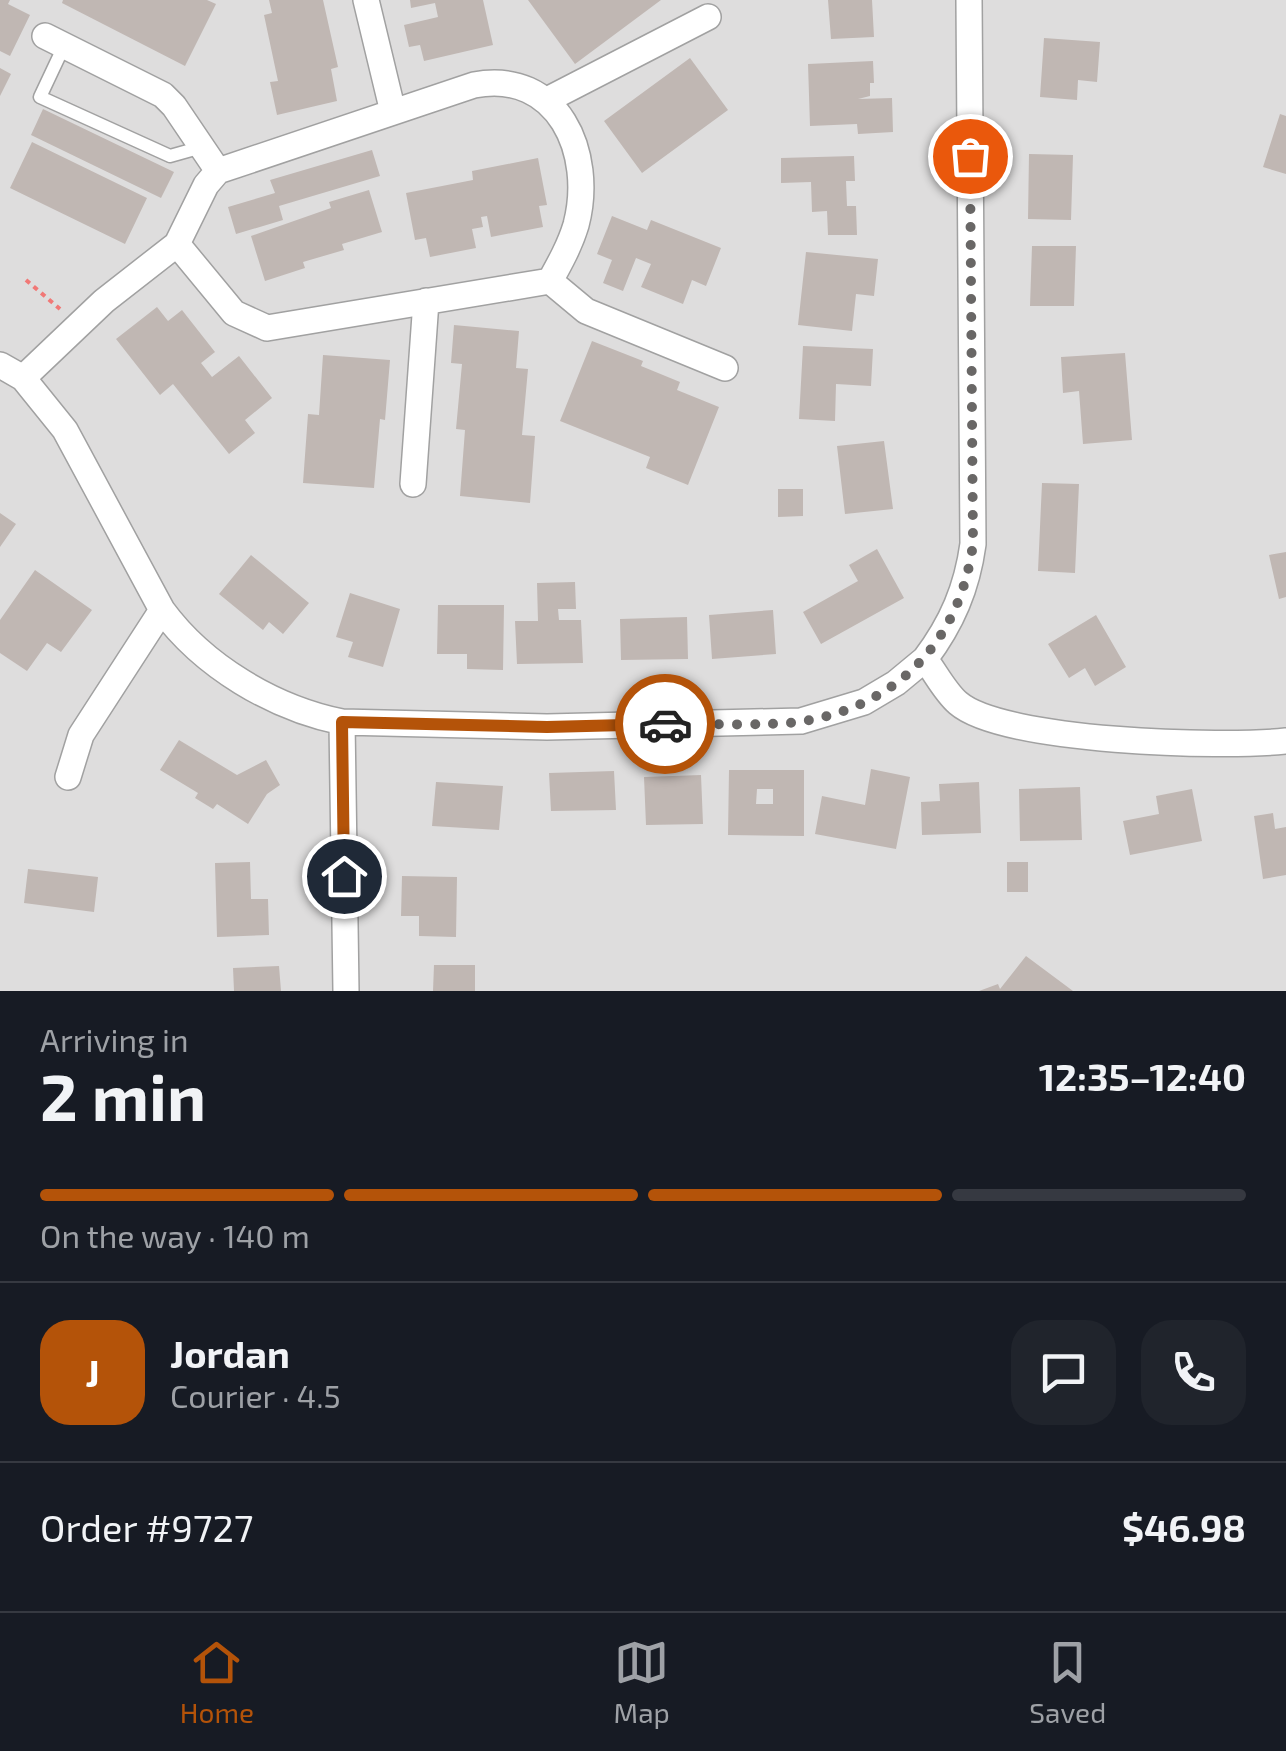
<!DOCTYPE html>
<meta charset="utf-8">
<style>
:root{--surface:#171b24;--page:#20242c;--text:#f1f3f6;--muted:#9ea1a6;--line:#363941;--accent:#b45309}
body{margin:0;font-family:"Exo 2",sans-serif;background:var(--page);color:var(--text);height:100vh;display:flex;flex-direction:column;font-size:38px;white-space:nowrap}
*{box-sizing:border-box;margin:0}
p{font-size:32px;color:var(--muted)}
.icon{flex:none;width:55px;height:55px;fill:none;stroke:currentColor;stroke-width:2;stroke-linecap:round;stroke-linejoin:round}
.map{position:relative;height:991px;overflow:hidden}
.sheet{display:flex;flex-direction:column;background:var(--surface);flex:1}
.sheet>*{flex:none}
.pin{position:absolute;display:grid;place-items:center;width:85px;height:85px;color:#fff;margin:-42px;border:5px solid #fff;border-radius:50%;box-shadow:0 2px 10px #0007}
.courier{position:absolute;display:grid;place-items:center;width:100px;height:100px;margin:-50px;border:8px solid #b45309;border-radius:50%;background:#fff;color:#222;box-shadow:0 2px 12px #0007}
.summary em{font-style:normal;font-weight:700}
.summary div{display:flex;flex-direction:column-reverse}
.summary{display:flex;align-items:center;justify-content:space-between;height:170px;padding:0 40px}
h1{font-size:65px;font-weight:700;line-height:75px}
.bar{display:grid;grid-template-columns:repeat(4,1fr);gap:15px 10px;align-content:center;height:120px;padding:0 40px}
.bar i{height:12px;border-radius:8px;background:var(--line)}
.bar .selected{background:var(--accent)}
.bar p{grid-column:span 4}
.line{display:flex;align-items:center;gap:25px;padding:0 40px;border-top:2px solid var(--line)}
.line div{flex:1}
.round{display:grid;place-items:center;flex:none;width:105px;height:105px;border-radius:30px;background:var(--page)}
.tabs{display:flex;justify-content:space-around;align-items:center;height:140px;border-top:2px solid var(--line);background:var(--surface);font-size:28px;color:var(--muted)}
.tabs a{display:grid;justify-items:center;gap:5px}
.tabs .selected{color:var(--accent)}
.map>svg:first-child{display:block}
</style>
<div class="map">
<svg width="1286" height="991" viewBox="0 0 1286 991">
<rect width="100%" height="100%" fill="#f0ece7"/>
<path fill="#dedddd" d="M 0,0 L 1286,0 L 1286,991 L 0,991 Z"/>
<path fill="#c0b7b3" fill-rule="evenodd" d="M 0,0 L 10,0 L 8,4 L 30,15 L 10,56 L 0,51 Z
M 63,0 L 207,0 L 216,4 L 185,66 L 62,3 Z
M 269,0 L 323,0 L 338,67 L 331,69 L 337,101 L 277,115 L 270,82 L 278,81 L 264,15 L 272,13 Z
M 410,0 L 483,0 L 493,45 L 424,61 L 420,45 L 409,47 L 404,25 L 438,17 L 435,3 L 411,8 Z
M 528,0 L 661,0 L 575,64 Z
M 828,0 L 872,0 L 874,37 L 831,39 Z
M 1044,38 L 1100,42 L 1097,82 L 1078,80 L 1077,100 L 1040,97 Z
M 690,58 L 728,110 L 642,173 L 604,121 Z
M 873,61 L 874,83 L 870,83 L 870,96 L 858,99 L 892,98 L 893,132 L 858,134 L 857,124 L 810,126 L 808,64 Z
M 0,68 L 11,74 L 0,96 Z
M 43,109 L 174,172 L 161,198 L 31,135 Z
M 1280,114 L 1286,116 L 1286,174 L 1263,167 Z
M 32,142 L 147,198 L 125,244 L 10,188 Z
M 372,150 L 380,176 L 279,206 L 283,220 L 236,234 L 228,207 L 275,193 L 270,180 Z
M 1029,154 L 1073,155 L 1071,220 L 1028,219 Z
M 854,156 L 855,181 L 846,181 L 847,206 L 856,206 L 857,235 L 828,235 L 827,211 L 812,212 L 811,182 L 781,183 L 781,158 Z
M 538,158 L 547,205 L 539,206 L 543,227 L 491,237 L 487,216 L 481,217 L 483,227 L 472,229 L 476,248 L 430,257 L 426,238 L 415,240 L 406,193 L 473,180 L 472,171 Z
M 369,190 L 382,232 L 342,244 L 344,250 L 303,262 L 305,268 L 265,281 L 251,236 L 331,208 L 329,202 Z
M 612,216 L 647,230 L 651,220 L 721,248 L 706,286 L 692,280 L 683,304 L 641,287 L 651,264 L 636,258 L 623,291 L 603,283 L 612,260 L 597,254 Z
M 1032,246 L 1076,246 L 1074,306 L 1030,306 Z
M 806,252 L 878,259 L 874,296 L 856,294 L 852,331 L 798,325 Z
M 157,307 L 168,321 L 182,310 L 215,352 L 201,363 L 212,377 L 239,356 L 272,398 L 245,420 L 255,433 L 229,454 L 173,384 L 160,395 L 116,339 Z
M 454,325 L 519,331 L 516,368 L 528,369 L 522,435 L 535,436 L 530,503 L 460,496 L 465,430 L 456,429 L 462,364 L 451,363 Z
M 592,341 L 643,361 L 641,366 L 680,382 L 677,390 L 719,407 L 688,485 L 646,468 L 650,457 L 560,421 Z
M 803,346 L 873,349 L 871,386 L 836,384 L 835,421 L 799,419 Z
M 1125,353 L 1132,440 L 1083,444 L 1079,391 L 1063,393 L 1061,357 Z
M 323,355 L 390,360 L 385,420 L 380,419 L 374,488 L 303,483 L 308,414 L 319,415 Z
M 884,441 L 893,509 L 845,514 L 837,446 Z
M 1042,483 L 1079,484 L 1075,573 L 1038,571 Z
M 778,489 L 803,489 L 803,516 L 778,517 Z
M 0,513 L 16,524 L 0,547 Z
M 877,549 L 904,598 L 821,644 L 803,612 L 858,581 L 849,565 Z
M 1286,552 L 1286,597 L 1279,599 L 1269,555 Z
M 251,555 L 309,603 L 283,634 L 269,622 L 263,630 L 219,594 Z
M 35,570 L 92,610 L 61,652 L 47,643 L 27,671 L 0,653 L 0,620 Z
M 575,582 L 576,609 L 558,609 L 559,620 L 581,620 L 583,663 L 517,664 L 515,621 L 538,621 L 537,583 Z
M 350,593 L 400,609 L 383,667 L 348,657 L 353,642 L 336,637 Z
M 438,605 L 504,605 L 503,670 L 467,669 L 467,654 L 437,654 Z
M 773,610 L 776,654 L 712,659 L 709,615 Z
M 1096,615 L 1126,667 L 1095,686 L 1085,668 L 1069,678 L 1048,644 Z
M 687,617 L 688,659 L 621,660 L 620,619 Z
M 179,740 L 237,775 L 266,760 L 280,785 L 267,794 L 248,824 L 217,804 L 213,809 L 195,798 L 198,793 L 160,770 Z
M 871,769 L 910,777 L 896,849 L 815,834 L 822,796 L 865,805 Z
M 729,770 L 804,770 L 804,836 L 728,835 ZM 757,789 L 773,789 L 773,804 L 756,804 Z
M 614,771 L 616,810 L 551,811 L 549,773 Z
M 701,775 L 703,824 L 646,825 L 644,777 Z
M 436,782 L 503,786 L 499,830 L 432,826 Z
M 979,782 L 981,833 L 922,835 L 921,802 L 940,801 L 939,784 Z
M 1080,787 L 1082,840 L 1020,841 L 1019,789 Z
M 1192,789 L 1202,841 L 1130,855 L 1123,821 L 1159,814 L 1156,796 Z
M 1273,813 L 1275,829 L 1286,827 L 1286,875 L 1263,879 L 1254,816 Z
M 250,862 L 251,899 L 268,899 L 269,935 L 217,937 L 215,863 Z
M 1007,862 L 1028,862 L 1028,892 L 1007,892 Z
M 28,869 L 98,877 L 94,912 L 24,903 Z
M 402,876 L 457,877 L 456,937 L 419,936 L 419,916 L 401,916 Z
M 1026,956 L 1073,991 L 979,991 L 998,984 L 1000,989 Z
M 434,965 L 475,965 L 475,991 L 433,991 Z
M 279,966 L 281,991 L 234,991 L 233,968 Z"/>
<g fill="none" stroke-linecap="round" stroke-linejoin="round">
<defs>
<path id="service" d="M 64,46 L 40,97 L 170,156 L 202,147"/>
<path id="minor" d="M 366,0 L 393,112
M 45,36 L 163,95 L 174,106 L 218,171
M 547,100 L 708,17
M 177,244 L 234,313 L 267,328 L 550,281 L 586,311 L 725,368
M 0,365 L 23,378 L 65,430 L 162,610 C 203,666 273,708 342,722 L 547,727 L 801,721 L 864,702 L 896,683 L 925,659 C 935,672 945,692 958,703 C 1003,742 1224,748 1286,741
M 23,378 L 104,301 L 177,244 L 206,185 L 218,171 L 474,85 C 558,69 595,153 576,225 C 570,245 560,263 550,281
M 413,484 L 426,301
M 925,659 C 952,623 967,588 973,544 L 969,0
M 342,722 L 346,991
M 68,777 L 81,735 L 162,610"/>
</defs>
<use href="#service" stroke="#a1a1a1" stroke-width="15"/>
<use href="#minor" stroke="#a1a1a1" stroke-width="28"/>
<path stroke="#f17876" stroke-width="4" stroke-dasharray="5 5" stroke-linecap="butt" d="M 26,280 L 60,309"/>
<use href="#service" stroke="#fff" stroke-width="12"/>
<use href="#minor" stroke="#fff" stroke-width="25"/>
</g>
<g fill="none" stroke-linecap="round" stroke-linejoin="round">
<path stroke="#696766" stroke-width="10" stroke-dasharray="0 18" d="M 665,724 C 706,723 766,727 805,721 C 901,704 960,639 973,544 L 970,156"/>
<path stroke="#b45309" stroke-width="12" d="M 344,876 L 342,722 L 547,727 L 665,724"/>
</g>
</svg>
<div class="pin" style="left:970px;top:156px;background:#ea580c"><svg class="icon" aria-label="bag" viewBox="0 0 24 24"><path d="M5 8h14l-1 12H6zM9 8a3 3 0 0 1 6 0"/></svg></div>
<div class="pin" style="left:344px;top:876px;background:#1f2937"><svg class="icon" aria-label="home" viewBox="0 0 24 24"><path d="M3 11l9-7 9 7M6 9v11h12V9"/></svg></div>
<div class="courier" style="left:665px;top:724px"><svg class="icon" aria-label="car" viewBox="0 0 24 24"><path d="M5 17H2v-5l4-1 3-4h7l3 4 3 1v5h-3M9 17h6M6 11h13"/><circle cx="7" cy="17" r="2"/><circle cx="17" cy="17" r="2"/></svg></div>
</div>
<section class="sheet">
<div class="summary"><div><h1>2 min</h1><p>Arriving in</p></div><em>12:35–12:40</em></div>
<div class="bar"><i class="selected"></i><i class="selected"></i><i class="selected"></i><i></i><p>On the way · 140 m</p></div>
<div class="line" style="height:180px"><b class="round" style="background:var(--accent);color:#fff">J</b><div><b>Jordan</b><p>Courier · 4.5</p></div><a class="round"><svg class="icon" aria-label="chat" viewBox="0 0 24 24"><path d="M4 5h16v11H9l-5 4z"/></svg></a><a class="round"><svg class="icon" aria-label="phone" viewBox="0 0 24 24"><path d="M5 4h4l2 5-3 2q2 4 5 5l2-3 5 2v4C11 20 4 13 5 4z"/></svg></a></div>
<div class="line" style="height:130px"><div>Order #9727</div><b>$46.98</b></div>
</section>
<nav class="tabs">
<a class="selected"><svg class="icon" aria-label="home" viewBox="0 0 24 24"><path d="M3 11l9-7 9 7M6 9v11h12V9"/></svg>Home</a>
<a><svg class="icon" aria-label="map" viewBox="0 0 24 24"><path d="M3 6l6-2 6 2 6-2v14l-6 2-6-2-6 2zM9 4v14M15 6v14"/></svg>Map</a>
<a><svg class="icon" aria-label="saved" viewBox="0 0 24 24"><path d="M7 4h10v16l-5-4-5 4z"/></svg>Saved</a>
</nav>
